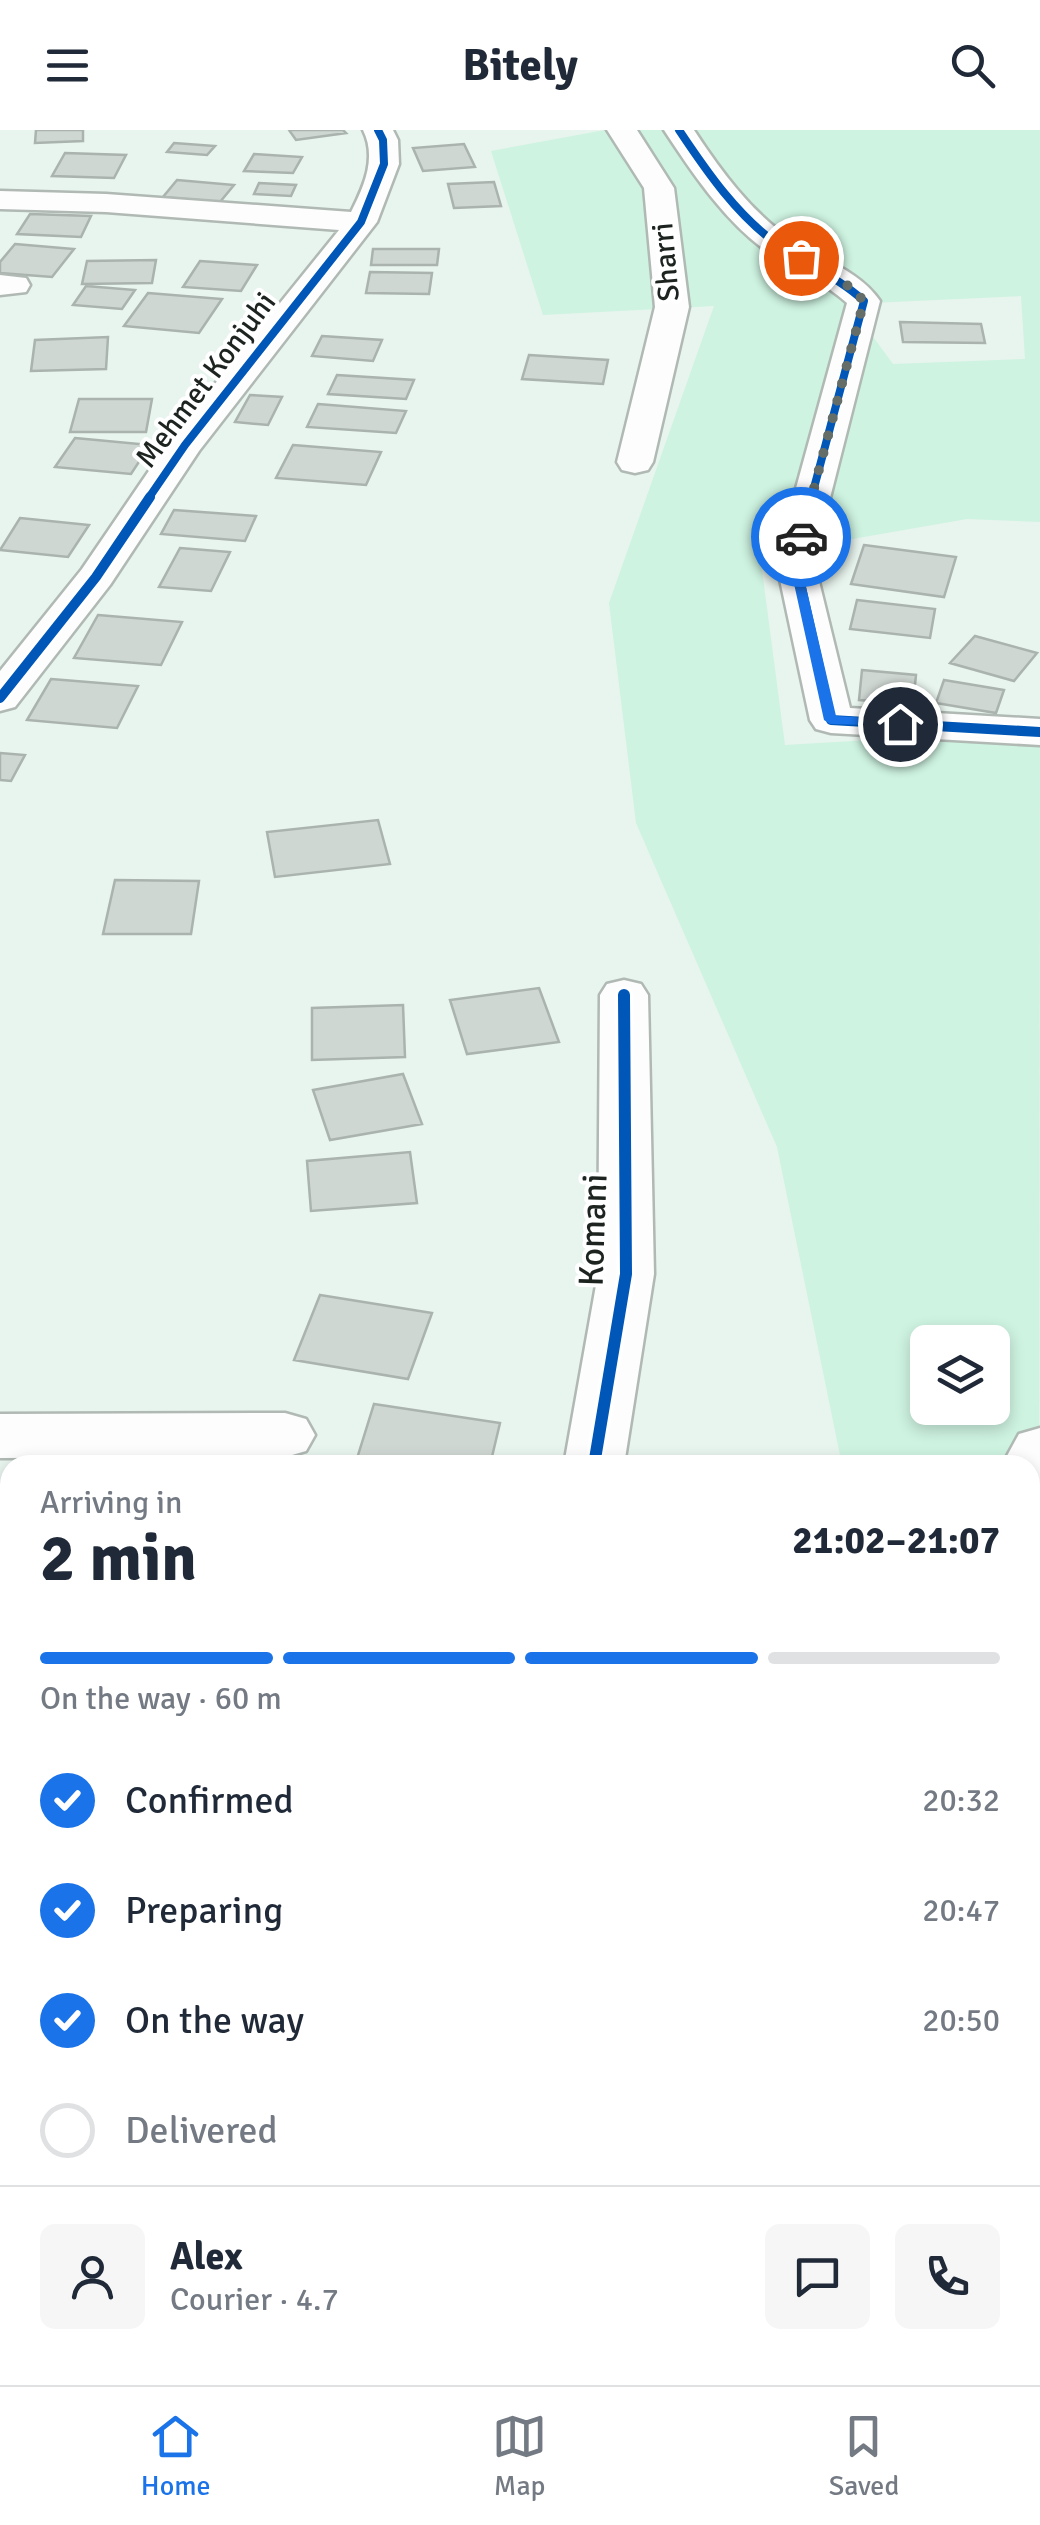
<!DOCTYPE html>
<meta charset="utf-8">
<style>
:root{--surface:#fff;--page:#f6f6f7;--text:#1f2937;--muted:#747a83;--line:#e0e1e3;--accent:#1a73e8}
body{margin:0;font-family:Signika,sans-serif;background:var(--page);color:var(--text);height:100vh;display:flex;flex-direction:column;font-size:38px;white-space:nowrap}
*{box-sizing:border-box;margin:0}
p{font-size:32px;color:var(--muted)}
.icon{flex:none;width:55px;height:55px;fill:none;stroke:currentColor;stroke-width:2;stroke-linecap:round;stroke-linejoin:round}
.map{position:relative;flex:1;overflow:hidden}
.drawer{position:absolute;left:0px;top:1325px;width:1040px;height:930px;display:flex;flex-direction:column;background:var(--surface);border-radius:30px 30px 0 0;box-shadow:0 5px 15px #0003}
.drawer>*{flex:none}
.tools{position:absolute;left:910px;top:1195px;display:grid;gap:20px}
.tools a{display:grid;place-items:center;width:100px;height:100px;border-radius:15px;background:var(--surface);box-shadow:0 5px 15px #0003;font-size:50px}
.pin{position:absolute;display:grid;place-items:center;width:85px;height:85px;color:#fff;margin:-42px;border:5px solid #fff;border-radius:50%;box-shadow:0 2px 10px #0007}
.courier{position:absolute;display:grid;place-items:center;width:100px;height:100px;margin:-50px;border:8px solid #1a73e8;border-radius:50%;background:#fff;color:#222;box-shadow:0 2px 12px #0007}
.overview em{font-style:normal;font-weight:800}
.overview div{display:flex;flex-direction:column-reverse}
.overview{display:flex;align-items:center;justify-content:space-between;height:170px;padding:0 40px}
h1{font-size:65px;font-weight:800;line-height:75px}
.bar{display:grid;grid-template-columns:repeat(4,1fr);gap:15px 10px;align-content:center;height:120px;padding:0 40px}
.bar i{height:12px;border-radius:8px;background:var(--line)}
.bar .active{background:var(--accent)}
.bar p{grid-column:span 4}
.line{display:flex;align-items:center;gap:25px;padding:0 40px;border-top:2px solid var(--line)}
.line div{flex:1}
.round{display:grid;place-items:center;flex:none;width:105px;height:105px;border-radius:15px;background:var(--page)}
ol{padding:0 40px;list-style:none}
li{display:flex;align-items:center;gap:30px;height:110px}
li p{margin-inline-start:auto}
li .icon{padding:10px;border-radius:50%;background:var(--accent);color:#fff;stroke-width:4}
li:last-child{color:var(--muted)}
li i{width:55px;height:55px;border:5px solid var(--line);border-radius:50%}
header{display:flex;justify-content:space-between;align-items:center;height:130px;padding:0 40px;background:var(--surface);font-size:45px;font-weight:800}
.menu{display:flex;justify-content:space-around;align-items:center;height:140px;border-top:2px solid var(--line);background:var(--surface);font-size:28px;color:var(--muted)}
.menu a{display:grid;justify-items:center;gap:5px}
.menu .active{color:var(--accent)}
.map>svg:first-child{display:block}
</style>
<header><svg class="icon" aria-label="menu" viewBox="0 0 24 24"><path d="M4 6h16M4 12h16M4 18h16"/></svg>Bitely<svg class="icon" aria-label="search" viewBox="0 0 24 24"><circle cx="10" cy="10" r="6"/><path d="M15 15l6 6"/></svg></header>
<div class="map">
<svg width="1040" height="2255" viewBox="0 0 1040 2255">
<rect width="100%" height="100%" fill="#e8f4ee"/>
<path fill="#cef3e1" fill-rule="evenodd" d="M 605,0 L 1040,0 L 1040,392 L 967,389 L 760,425 L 785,615 L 1040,600 L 1039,1803 L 1030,1781 L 1030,1335 L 842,1335 L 777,1017 L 636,693 L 609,473 L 714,176 L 543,185 L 491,21 ZM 1021,166 L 1025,229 L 893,234 L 849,174 ZM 928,1212 L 992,1212 L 992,1278 L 928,1278 Z"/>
<path fill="#cfd7d3" stroke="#aab3ae" stroke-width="2.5" d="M 36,0 L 83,0 L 83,11 L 35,13 Z
M 289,0 L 343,0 L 346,3 L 296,10 Z
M 174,13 L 215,16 L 207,25 L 167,22 Z
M 464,14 L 475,37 L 423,41 L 413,18 Z
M 65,23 L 126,25 L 114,48 L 52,46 Z
M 254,24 L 302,27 L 293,43 L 244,41 Z
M 177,50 L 234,55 L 220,72 L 163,67 Z
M 494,52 L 501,76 L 454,78 L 448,54 Z
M 259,53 L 296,55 L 291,66 L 254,64 Z
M 30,84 L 91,86 L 81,107 L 17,104 Z
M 15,114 L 74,119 L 52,147 L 0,143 L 0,132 Z
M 373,119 L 439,119 L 437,135 L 371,135 Z
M 156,130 L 152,153 L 82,154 L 87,131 Z
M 200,131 L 257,135 L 241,161 L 183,157 Z
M 370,142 L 432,143 L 429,164 L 366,163 Z
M 86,156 L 135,160 L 122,179 L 73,175 Z
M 148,163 L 222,169 L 199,203 L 124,196 Z
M 900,192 L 981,194 L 985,213 L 903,212 Z
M 322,206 L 382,210 L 373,231 L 312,226 Z
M 108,207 L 106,239 L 31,241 L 35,210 Z
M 529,225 L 608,230 L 603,254 L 522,249 Z
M 337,245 L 414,250 L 406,269 L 328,264 Z
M 250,265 L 282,267 L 268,295 L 235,292 Z
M 79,269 L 152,269 L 146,302 L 70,302 Z
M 318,274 L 406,281 L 396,303 L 307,297 Z
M 75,308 L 150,315 L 131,344 L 55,337 Z
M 293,315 L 381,322 L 366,355 L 276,348 Z
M 174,380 L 256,386 L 245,411 L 161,404 Z
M 20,388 L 89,395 L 68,427 L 0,420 Z
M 864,415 L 956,427 L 944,467 L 851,454 Z
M 180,418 L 230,422 L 211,461 L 159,457 Z
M 857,470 L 935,479 L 930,508 L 850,499 Z
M 98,485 L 182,492 L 161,535 L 74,528 Z
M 975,506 L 1037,523 L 1014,551 L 950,533 Z
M 862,540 L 916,545 L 913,574 L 859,570 Z
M 51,549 L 138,556 L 117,598 L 27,590 Z
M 944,550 L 1004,560 L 996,583 L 936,573 Z
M 0,623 L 25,625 L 11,651 L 0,650 Z
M 378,690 L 390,734 L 275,747 L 267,702 Z
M 115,750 L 199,751 L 191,804 L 103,804 Z
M 539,858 L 559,912 L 467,924 L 450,870 Z
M 403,875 L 405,927 L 312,930 L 312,878 Z
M 403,944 L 422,994 L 330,1010 L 313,960 Z
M 410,1022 L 417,1073 L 311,1081 L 307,1031 Z
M 320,1165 L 432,1183 L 408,1249 L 294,1230 Z
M 374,1274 L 500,1293 L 490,1335 L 355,1335 Z
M 2,1826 L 10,1827 L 10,2015 L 0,2013 Z"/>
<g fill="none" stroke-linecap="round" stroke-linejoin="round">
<defs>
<path id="minor" d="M 363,0 L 393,0 L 398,10 L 399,34 L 377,92 L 199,321 L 110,455 L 15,577 L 0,581 L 0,541 L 82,439 L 172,307 L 339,100 L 106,82 L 0,79 L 0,61 L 106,64 L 351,82 C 364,56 377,28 363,0 Z
M 607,0 L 637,0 L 674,58 L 689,177 L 653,332 L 648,340 L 635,343 L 622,340 L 617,332 L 655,177 L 644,58 Z
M 664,0 L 694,0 C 720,40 751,82 792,110 C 821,129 860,141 880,171 L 814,431 L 850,578 L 1040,589 L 1040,615 L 831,603 L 816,599 L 810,590 L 776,431 L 847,173 C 824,152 795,141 769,123 C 725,92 693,44 664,0 Z
M 0,145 L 26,148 L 30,155 L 26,162 L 0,165 Z
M 624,850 L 641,854 L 648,865 L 654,1144 L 624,1335 L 564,1335 L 598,1144 L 600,865 L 607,854 Z
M 285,1283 L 306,1289 L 315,1305 L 306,1321 L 285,1327 L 0,1328 L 0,1284 Z
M 1040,1298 L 1040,1357 L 1030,1361 L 1030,1335 L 1002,1335 L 1019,1304 Z
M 499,2245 L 579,2245 L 578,2255 L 498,2255 Z"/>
</defs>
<use href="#minor" stroke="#b0b9b4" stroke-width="5"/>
<use href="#minor" fill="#fcfdfc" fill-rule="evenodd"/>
<defs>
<path id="cycleway-far2" d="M 679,0 C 707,42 738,87 780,116 C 808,135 839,148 864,171 L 811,369
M 148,369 L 185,315 L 361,92 L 384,34 L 383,10 L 378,0"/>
<path id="cycleway-far1" d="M 812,367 L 795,431 L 831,590 L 1040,602
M 0,568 L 96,447 L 150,367"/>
<path id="cycleway" d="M 594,1335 L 626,1144 L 624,865"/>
</defs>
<use href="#cycleway-far2" stroke="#fff" stroke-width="11"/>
<use href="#cycleway-far1" stroke="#fff" stroke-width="15"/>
<use href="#cycleway" stroke="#fff" stroke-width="19"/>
<use href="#cycleway-far2" stroke="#0057b8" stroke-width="8"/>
<use href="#cycleway-far1" stroke="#0057b8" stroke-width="10"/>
<use href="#cycleway" stroke="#0057b8" stroke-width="12"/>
</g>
<path fill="#1a73e8" d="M 801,403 L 807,407 L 800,431 L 836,586 L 900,590 L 905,591 L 905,596 L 830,594 L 824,590 L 789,431 L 795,407 Z"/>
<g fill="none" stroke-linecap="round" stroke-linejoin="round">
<path stroke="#646d68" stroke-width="10" stroke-dasharray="0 18" d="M 801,128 L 850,157 L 864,171 L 801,407"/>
</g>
<g text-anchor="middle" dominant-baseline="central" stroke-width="8" stroke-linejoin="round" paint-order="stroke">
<g font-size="30" fill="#1d2420" stroke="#fff">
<text transform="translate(666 132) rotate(-95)">Sharri</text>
<text transform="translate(206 250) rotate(-53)">Mehmet Konjuhi</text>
</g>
<g font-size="35" fill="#1d2420" stroke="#fff">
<text transform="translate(593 1100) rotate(-88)">Komani</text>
</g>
</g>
</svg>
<div class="tools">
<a><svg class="icon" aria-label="layers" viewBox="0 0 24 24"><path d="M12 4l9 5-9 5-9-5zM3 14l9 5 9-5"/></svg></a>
</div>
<div class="pin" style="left:801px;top:128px;background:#ea580c"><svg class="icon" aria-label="bag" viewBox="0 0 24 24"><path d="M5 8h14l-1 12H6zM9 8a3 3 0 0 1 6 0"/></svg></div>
<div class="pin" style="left:900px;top:594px;background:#1f2937"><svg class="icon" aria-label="home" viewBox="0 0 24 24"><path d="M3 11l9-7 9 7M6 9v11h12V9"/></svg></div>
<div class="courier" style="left:801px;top:407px"><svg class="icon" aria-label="car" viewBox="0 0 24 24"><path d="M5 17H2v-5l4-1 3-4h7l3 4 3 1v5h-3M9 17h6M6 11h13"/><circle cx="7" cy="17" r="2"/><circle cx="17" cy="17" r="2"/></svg></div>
<section class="drawer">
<div class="overview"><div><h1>2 min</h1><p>Arriving in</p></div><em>21:02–21:07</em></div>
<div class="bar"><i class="active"></i><i class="active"></i><i class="active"></i><i></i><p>On the way · 60 m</p></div>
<ol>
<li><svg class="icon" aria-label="check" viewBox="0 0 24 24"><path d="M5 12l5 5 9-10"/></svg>Confirmed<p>20:32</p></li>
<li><svg class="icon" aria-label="check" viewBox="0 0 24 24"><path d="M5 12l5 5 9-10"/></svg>Preparing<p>20:47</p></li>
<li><svg class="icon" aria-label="check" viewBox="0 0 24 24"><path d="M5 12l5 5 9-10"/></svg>On the way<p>20:50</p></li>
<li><i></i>Delivered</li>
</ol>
<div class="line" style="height:180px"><a class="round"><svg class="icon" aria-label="person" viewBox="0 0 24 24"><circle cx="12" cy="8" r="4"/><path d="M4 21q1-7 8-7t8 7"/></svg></a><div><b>Alex</b><p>Courier · 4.7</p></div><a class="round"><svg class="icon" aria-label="chat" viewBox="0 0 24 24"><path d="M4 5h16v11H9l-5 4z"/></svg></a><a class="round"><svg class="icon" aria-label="phone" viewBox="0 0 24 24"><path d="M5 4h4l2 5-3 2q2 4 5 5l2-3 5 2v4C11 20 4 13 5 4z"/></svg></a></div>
</section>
</div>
<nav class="menu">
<a class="active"><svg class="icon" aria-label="home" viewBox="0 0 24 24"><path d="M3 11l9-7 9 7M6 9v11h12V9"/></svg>Home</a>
<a><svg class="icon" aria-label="map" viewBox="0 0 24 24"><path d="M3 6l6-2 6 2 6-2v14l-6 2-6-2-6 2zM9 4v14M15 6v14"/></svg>Map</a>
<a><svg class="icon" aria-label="saved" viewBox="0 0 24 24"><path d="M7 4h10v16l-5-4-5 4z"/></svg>Saved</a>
</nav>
